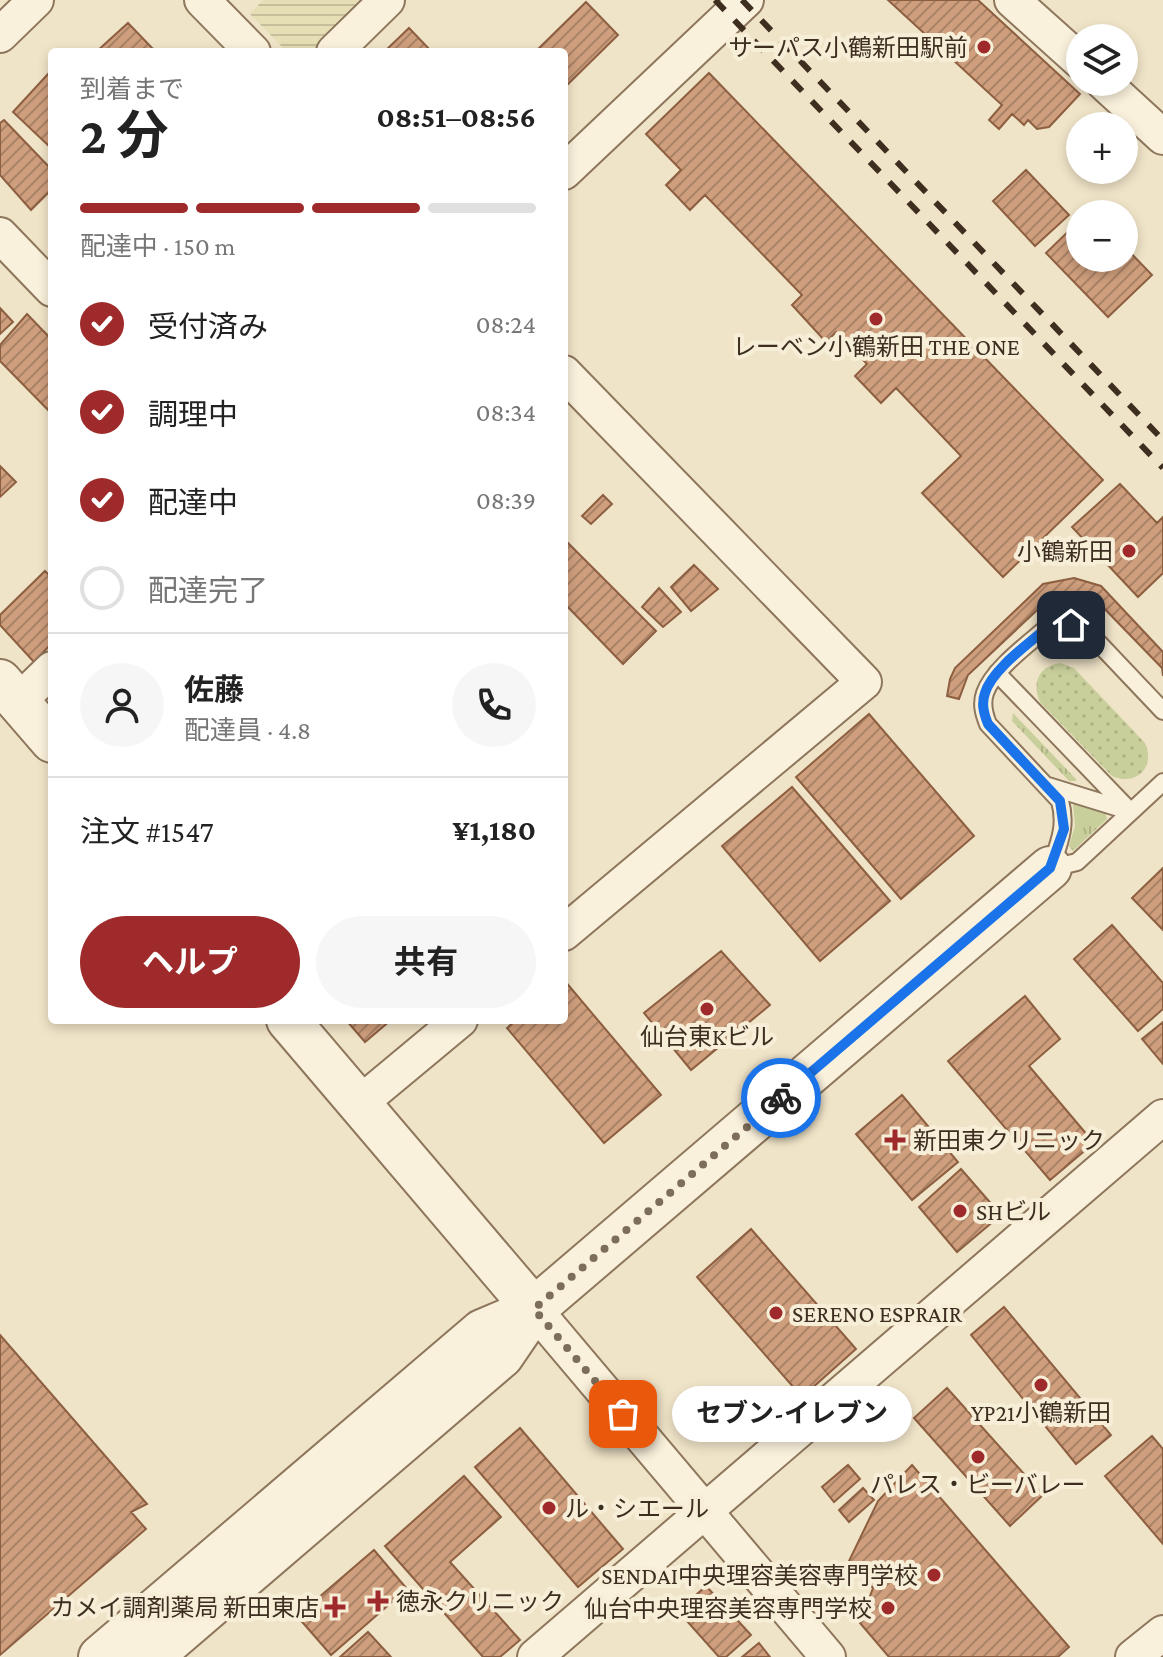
<!DOCTYPE html>
<html lang="ja">
<meta charset="utf-8">
<style>
:root{--surface:#fff;--page:#f6f6f6;--text:#222;--muted:#767676;--line:#e0e0e0;--accent:#9e2a2b}
body{margin:0;font-family:"Crimson Pro","Noto Sans JP",serif;background:var(--page);color:var(--text);height:100vh;display:flex;flex-direction:column;font-size:30px;white-space:nowrap}
*{box-sizing:border-box;margin:0}
p{font-size:26px;color:var(--muted)}
.icon{flex:none;width:44px;height:44px;fill:none;stroke:currentColor;stroke-width:2;stroke-linecap:round;stroke-linejoin:round}
.map{position:relative;flex:1;overflow:hidden}
.details{position:absolute;left:48px;top:48px;width:520px;height:976px;display:flex;flex-direction:column;background:var(--surface);border-radius:8px;box-shadow:0 4px 12px #0003}
.details>*{flex:none}
.controls{position:absolute;left:1066px;top:24px;display:grid;gap:16px}
.controls a{display:grid;place-items:center;width:72px;height:72px;border-radius:50%;background:var(--surface);box-shadow:0 4px 12px #0003;font-size:40px}
.pin{position:absolute;display:grid;place-items:center;width:68px;height:68px;color:#fff;margin:-34px;border-radius:16px;box-shadow:0 4px 12px #0006}
.courier{position:absolute;display:grid;place-items:center;width:80px;height:80px;margin:-40px;border:6px solid #1a73e8;border-radius:50%;background:#fff;color:#222;box-shadow:0 2px 10px #0007}
.bubble{position:absolute;height:56px;border-radius:28px;background:var(--surface);box-shadow:0 4px 12px #0003;font-size:26px;font-weight:700;line-height:56px;text-align:center}
.head em{font-style:normal;font-weight:700}
.head div{display:flex;flex-direction:column-reverse}
.head{display:flex;align-items:center;justify-content:space-between;height:136px;padding:0 32px}
h1{font-size:52px;font-weight:700;line-height:60px}
.bar{display:grid;grid-template-columns:repeat(4,1fr);gap:12px 8px;align-content:center;height:96px;padding:0 32px}
.bar i{height:10px;border-radius:6px;background:var(--line)}
.bar .current{background:var(--accent)}
.bar p{grid-column:span 4}
.line{display:flex;align-items:center;gap:20px;padding:0 32px;border-top:2px solid var(--line)}
.line div{flex:1}
.round{display:grid;place-items:center;flex:none;width:84px;height:84px;border-radius:42px;background:var(--page)}
ol{padding:0 32px;list-style:none}
li{display:flex;align-items:center;gap:24px;height:88px}
li p{margin-inline-start:auto}
li .icon{padding:8px;border-radius:50%;background:var(--accent);color:#fff;stroke-width:4}
li:last-child{color:var(--muted)}
li i{width:44px;height:44px;border:4px solid var(--line);border-radius:50%}
.primary-button{display:flex;gap:16px;margin-top:auto;padding:16px 32px}
.primary-button a{flex:1;height:92px;border-radius:48px;background:var(--accent);color:#fff;font-size:32px;font-weight:700;line-height:92px;text-align:center}
.primary-button a+a{background:var(--page);color:var(--text)}
.map>svg:first-child{display:block}
</style>
<div class="map">
<svg width="1163" height="1657" viewBox="0 0 1163 1657">
<defs>
<pattern id="farmland-rules" width="6" height="5" patternUnits="userSpaceOnUse" patternTransform="scale(2)"><rect width="6" height="5" fill="#e6deb5"/><path d="M0 2.5h6" fill="none" stroke="#c6bf9b"/></pattern>
<pattern id="grass-tufts" width="24" height="20" patternUnits="userSpaceOnUse" patternTransform="scale(2)"><rect width="24" height="20" fill="#c9cf9b"/><path d="M3 7l-1-3M5 7V3M7 7l1-3M15 17l-1-3M17 17v-4M19 17l1-3" fill="none" stroke="#aeb285"/></pattern>
<pattern id="garden-dots" width="8" height="8" patternUnits="userSpaceOnUse" patternTransform="scale(2)"><rect width="8" height="8" fill="#c9cf9b"/><path d="M2 2h.1M6 6h.1" fill="none" stroke="#aeb285" stroke-width="1.8" stroke-linecap="round"/></pattern>
<pattern id="building-hatch" width="6" height="6" patternUnits="userSpaceOnUse" patternTransform="scale(2)"><rect width="6" height="6" fill="#cf9f7d"/><path d="M-1 1l2-2M0 6l6-6M5 7l2-2" fill="none" stroke="#a98266"/></pattern>
</defs>
<rect width="100%" height="100%" fill="#f0e4c8"/>
<path fill="url(#farmland-rules)" d="M 263,0 L 366,0 L 312,52 L 287,52 L 250,14 Z"/>
<path fill="url(#grass-tufts)" d="M 1013,713 L 1076,779 L 1076,781 L 1069,781 L 1012,721 Z
M 1077,802 L 1105,812 L 1107,819 L 1073,851 L 1069,846 L 1075,826 L 1073,805 Z"/>
<path fill="url(#garden-dots)" d="M 1060,663 L 1074,668 L 1145,743 C 1156,767 1136,787 1112,776 L 1040,702 C 1031,683 1039,666 1060,663 Z"/>
<path fill="url(#building-hatch)" stroke="#8d5f41" stroke-width="2" d="M 888,0 L 978,0 L 1080,94 L 1049,127 L 1037,129 L 1028,120 L 1024,125 L 1012,114 L 999,129 L 989,120 L 1002,105 Z
M 586,2 L 618,35 L 564,88 L 564,52 L 535,52 Z
M 128,23 L 156,52 L 96,52 Z
M 409,28 L 432,52 L 384,52 Z
M 709,73 L 1103,480 L 1003,577 L 922,493 L 961,456 L 896,388 L 881,403 L 855,376 L 867,364 L 836,332 L 826,342 L 792,305 L 802,295 L 705,195 L 690,210 L 666,185 L 681,170 L 646,134 Z
M 48,74 L 52,78 L 52,149 L 13,112 Z
M 4,120 L 52,170 L 52,189 L 31,210 L 0,175 L 0,123 Z
M 1026,170 L 1069,215 L 1035,246 L 993,201 Z
M 1080,220 L 1080,258 L 1124,258 L 1124,246 L 1152,275 L 1108,317 L 1046,253 Z
M 0,308 L 13,322 L 0,334 Z
M 27,314 L 52,340 L 52,414 L 0,361 L 0,345 Z
M 0,466 L 16,482 L 0,497 Z
M 1120,484 L 1157,523 L 1163,517 L 1163,573 L 1138,597 L 1072,527 Z
M 603,495 L 612,504 L 591,524 L 582,516 Z
M 565,540 L 656,631 L 623,664 L 564,603 Z
M 694,565 L 718,589 L 691,611 L 671,587 Z
M 45,571 L 52,578 L 52,643 L 34,662 L 0,625 L 0,615 Z
M 1074,578 L 1101,586 L 1163,652 L 1163,676 L 1162,668 L 1095,599 L 1075,593 L 1050,598 L 968,675 L 959,699 L 947,696 L 950,679 L 955,668 L 1043,584 Z
M 659,588 L 681,612 L 663,627 L 642,607 Z
M 869,714 L 974,836 L 901,899 L 796,777 Z
M 792,787 L 890,901 L 820,961 L 722,846 Z
M 1163,868 L 1163,930 L 1132,898 Z
M 1112,925 L 1163,983 L 1163,1009 L 1138,1031 L 1074,959 Z
M 721,951 L 770,1005 L 691,1070 L 644,1013 Z
M 564,980 L 661,1095 L 604,1143 L 507,1028 L 516,1020 L 564,1020 Z
M 1025,996 L 1060,1039 L 1029,1066 L 1094,1143 L 1050,1180 L 948,1061 Z
M 346,1020 L 391,1020 L 365,1042 Z
M 1163,1022 L 1163,1064 L 1142,1039 Z
M 902,1095 L 958,1162 L 912,1200 L 856,1134 Z
M 961,1169 L 1001,1215 L 957,1252 L 919,1207 Z
M 751,1229 L 856,1349 L 802,1397 L 697,1277 Z
M 1004,1307 L 1111,1435 L 1076,1464 L 971,1335 Z
M 0,1335 L 147,1504 L 131,1512 L 146,1529 L 0,1655 Z
M 947,1388 L 1043,1495 L 1010,1526 L 914,1418 Z
M 520,1428 L 623,1549 L 578,1587 L 475,1467 Z
M 1152,1436 L 1163,1449 L 1163,1544 L 1105,1476 Z
M 848,1465 L 860,1479 L 834,1502 L 822,1487 Z
M 912,1465 L 1069,1647 L 1058,1657 L 889,1657 L 860,1623 L 873,1588 L 849,1561 L 878,1501 Z
M 464,1476 L 501,1517 L 450,1562 L 520,1640 L 500,1657 L 483,1657 L 385,1546 Z
M 863,1488 L 874,1500 L 849,1522 L 839,1510 Z
M 374,1550 L 407,1589 L 331,1655 L 297,1616 Z
M 706,1586 L 751,1635 L 726,1657 L 719,1657 L 678,1611 Z
M 368,1632 L 391,1657 L 340,1657 Z
M 759,1643 L 770,1657 L 742,1657 Z"/>
<g fill="none" stroke-linecap="round" stroke-linejoin="round">
<defs>
<path id="service" d="M 997,673 L 1130,811
M 1048,786 L 1129,811
M 1051,867 C 1059,843 1067,826 1060,801 L 988,724 C 984,714 981,704 985,693 C 993,669 1031,642 1050,625 L 1071,625 L 1090,634 L 1163,711
M 1052,868 L 1077,862 L 1163,782"/>
<path id="minor" d="M 202,0 L 253,52
M 1012,0 L 1080,61
M 0,35 L 36,0
M 334,52 L 387,0
M 1103,82 L 1163,137
M 564,172 L 746,0
M 0,235 L 52,289
M 564,373 L 864,682 L 564,933
M 18,702 L 52,669
M 359,1104 L 460,1020
M 534,1309 L 828,1657
M 535,1657 L 1163,1117
M 1133,1657 L 1163,1633"/>
<path id="tertiary" d="M 0,681 L 52,741
M 288,1020 L 534,1309
M 100,1657 L 482,1331 L 534,1309
M 151,1657 L 502,1356 L 534,1309 L 1050,868"/>
</defs>
<use href="#service" stroke="#8d765c" stroke-width="20"/>
<use href="#minor" stroke="#8d765c" stroke-width="38"/>
<use href="#tertiary" stroke="#8d765c" stroke-width="46"/>
<use href="#service" stroke="#faf1dc" stroke-width="16"/>
<use href="#minor" stroke="#faf1dc" stroke-width="34"/>
<use href="#tertiary" stroke="#faf1dc" stroke-width="42"/>
<path stroke="#3d2e20" stroke-width="6" stroke-dasharray="14 14" stroke-linecap="butt" d="M 715,0 L 1163,468
M 742,0 L 1163,440"/>
</g>
<g fill="none" stroke-linecap="round" stroke-linejoin="round">
<path stroke="#7c6e5b" stroke-width="8" stroke-dasharray="0 14.4" d="M 623,1414 L 534,1309 L 781,1098"/>
<path stroke="#1a73e8" stroke-width="10" d="M 781,1098 L 1050,868 L 1064,829 L 1060,801 L 988,724 C 984,714 981,704 985,693 C 992,669 1031,642 1050,625 L 1071,625"/>
</g>
<g fill="#9e2a2b" stroke="#f7eed8" stroke-width="3">
<circle cx="984" cy="47" r="8"/>
<circle cx="876" cy="319" r="8"/>
<circle cx="1129" cy="551" r="8"/>
<circle cx="707" cy="1009" r="8"/>
<path d="M891 1128h8v8h8v8h-8v8h-8v-8h-8v-8h8z"/>
<circle cx="960" cy="1211" r="8"/>
<circle cx="776" cy="1313" r="8"/>
<circle cx="1041" cy="1385" r="8"/>
<circle cx="978" cy="1457" r="8"/>
<circle cx="549" cy="1508" r="8"/>
<circle cx="934" cy="1575" r="8"/>
<path d="M374 1589h8v8h8v8h-8v8h-8v-8h-8v-8h8z"/>
<path d="M331 1595h8v8h8v8h-8v8h-8v-8h-8v-8h8z"/>
<circle cx="888" cy="1608" r="8"/>
</g>
<g text-anchor="middle" dominant-baseline="central" stroke-width="8" stroke-linejoin="round" paint-order="stroke">
<g font-size="24" fill="#3d2e20" stroke="#f7eed8" text-anchor="end">
<text x="968" y="47">サーパス小鶴新田駅前</text>
<text x="876" y="346" text-anchor="middle">レーベン小鶴新田 THE ONE</text>
<text x="1113" y="551">小鶴新田</text>
<text x="707" y="1036" text-anchor="middle">仙台東Kビル</text>
<text x="913" y="1140" text-anchor="start">新田東クリニック</text>
<text x="976" y="1211" text-anchor="start">SHビル</text>
<text x="792" y="1313" text-anchor="start">SERENO ESPRAIR</text>
<text x="1041" y="1412" text-anchor="middle">YP21小鶴新田</text>
<text x="978" y="1484" text-anchor="middle">パレス・ビーバレー</text>
<text x="565" y="1508" text-anchor="start">ル・シエール</text>
<text x="918" y="1575">SENDAI中央理容美容専門学校</text>
<text x="396" y="1601" text-anchor="start">徳永クリニック</text>
<text x="319" y="1607">カメイ調剤薬局 新田東店</text>
<text x="872" y="1608">仙台中央理容美容専門学校</text>
</g>
</g>
</svg>
<div class="controls">
<a><svg class="icon" aria-label="layers" viewBox="0 0 24 24"><path d="M12 4l9 5-9 5-9-5zM3 14l9 5 9-5"/></svg></a>
<a>+</a>
<a>−</a>
</div>
<div class="pin" style="left:623px;top:1414px;background:#ea580c"><svg class="icon" aria-label="bag" viewBox="0 0 24 24"><path d="M5 8h14l-1 12H6zM9 8a3 3 0 0 1 6 0"/></svg></div>
<div class="pin" style="left:1071px;top:625px;background:#1f2937"><svg class="icon" aria-label="home" viewBox="0 0 24 24"><path d="M3 11l9-7 9 7M6 9v11h12V9"/></svg></div>
<div class="courier" style="left:781px;top:1098px"><svg class="icon" aria-label="bike" viewBox="0 0 24 24"><circle cx="6" cy="16" r="4"/><circle cx="18" cy="16" r="4"/><path d="M6 16l4-8h5l3 8M10 8l3 8H6M13 5h3"/></svg></div>
<div class="bubble" style="left:672px;top:1386px;width:240px">セブン-イレブン</div>
<section class="details">
<div class="head"><div><h1>2 分</h1><p>到着まで</p></div><em>08:51–08:56</em></div>
<div class="bar"><i class="current"></i><i class="current"></i><i class="current"></i><i></i><p>配達中 · 150 m</p></div>
<ol>
<li><svg class="icon" aria-label="check" viewBox="0 0 24 24"><path d="M5 12l5 5 9-10"/></svg>受付済み<p>08:24</p></li>
<li><svg class="icon" aria-label="check" viewBox="0 0 24 24"><path d="M5 12l5 5 9-10"/></svg>調理中<p>08:34</p></li>
<li><svg class="icon" aria-label="check" viewBox="0 0 24 24"><path d="M5 12l5 5 9-10"/></svg>配達中<p>08:39</p></li>
<li><i></i>配達完了</li>
</ol>
<div class="line" style="height:144px"><a class="round"><svg class="icon" aria-label="person" viewBox="0 0 24 24"><circle cx="12" cy="8" r="4"/><path d="M4 21q1-7 8-7t8 7"/></svg></a><div><b>佐藤</b><p>配達員 · 4.8</p></div><a class="round"><svg class="icon" aria-label="phone" viewBox="0 0 24 24"><path d="M5 4h4l2 5-3 2q2 4 5 5l2-3 5 2v4C11 20 4 13 5 4z"/></svg></a></div>
<div class="line" style="height:104px"><div>注文 #1547</div><b>¥1,180</b></div>
<div class="primary-button"><a>ヘルプ</a><a>共有</a></div>
</section>
</div>
